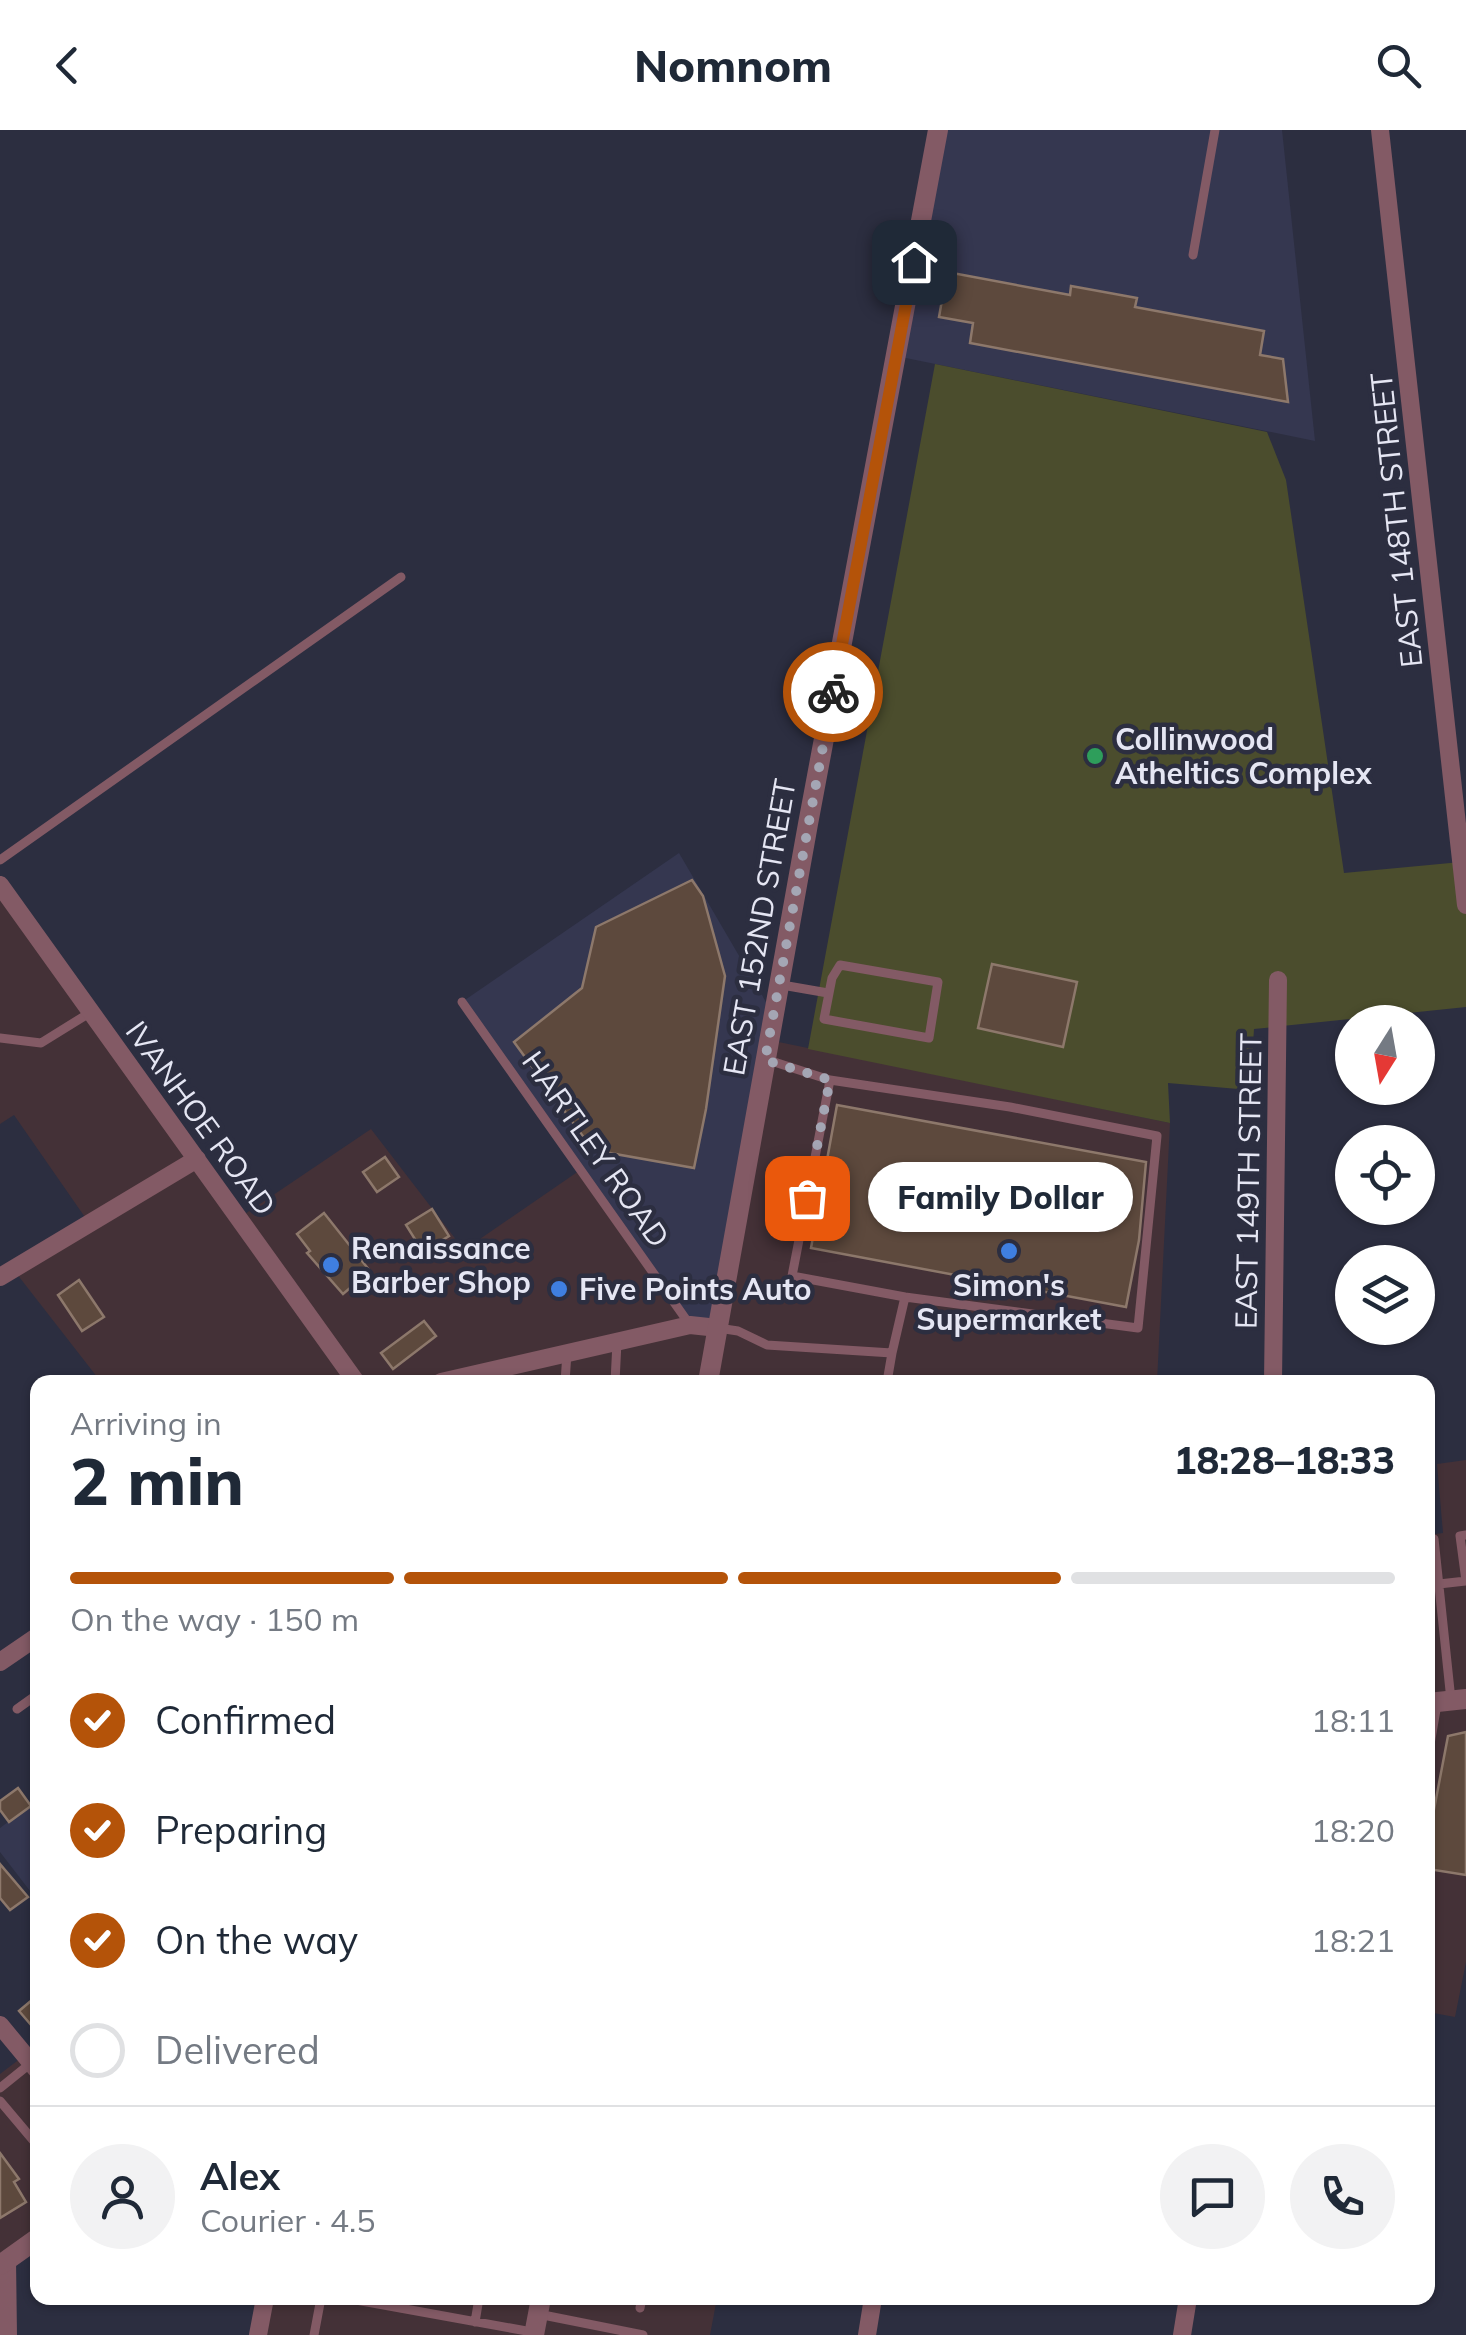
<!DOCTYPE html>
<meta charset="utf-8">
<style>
:root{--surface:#fff;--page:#f2f2f3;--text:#1f2937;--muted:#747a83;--line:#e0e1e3;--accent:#b45309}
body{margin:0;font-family:Mulish,sans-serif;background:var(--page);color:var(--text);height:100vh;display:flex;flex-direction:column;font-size:38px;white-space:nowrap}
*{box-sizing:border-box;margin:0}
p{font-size:32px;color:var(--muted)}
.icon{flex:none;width:55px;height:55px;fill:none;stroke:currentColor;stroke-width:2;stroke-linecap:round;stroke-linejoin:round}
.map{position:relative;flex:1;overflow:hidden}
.details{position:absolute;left:30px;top:1245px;width:1405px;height:930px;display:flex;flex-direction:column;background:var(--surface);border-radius:20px;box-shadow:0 2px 8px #0004}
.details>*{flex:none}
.needle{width:65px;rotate:191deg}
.fabs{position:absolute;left:1335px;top:875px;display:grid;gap:20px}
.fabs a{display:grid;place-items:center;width:100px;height:100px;border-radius:50%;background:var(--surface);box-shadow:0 2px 8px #0004;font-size:50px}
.pin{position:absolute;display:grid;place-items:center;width:85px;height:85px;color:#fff;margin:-42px;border-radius:20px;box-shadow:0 5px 15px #0006}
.courier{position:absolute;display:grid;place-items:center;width:100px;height:100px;margin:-50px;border:8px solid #b45309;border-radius:50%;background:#fff;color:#222;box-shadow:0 2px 12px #0007}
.bubble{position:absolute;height:70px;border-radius:35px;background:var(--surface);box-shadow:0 2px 8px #0004;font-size:32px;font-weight:800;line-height:70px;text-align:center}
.overview em{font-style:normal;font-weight:800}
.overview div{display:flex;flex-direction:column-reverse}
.overview{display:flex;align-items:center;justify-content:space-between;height:170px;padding:0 40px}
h1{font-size:65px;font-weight:800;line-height:75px}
.bar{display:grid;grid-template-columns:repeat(4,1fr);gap:15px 10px;align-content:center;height:120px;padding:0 40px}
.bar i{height:12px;border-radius:8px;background:var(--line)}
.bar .current{background:var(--accent)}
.bar p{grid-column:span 4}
.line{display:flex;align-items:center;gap:25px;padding:0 40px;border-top:2px solid var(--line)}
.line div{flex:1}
.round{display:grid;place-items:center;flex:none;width:105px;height:105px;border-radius:52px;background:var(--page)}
ol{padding:0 40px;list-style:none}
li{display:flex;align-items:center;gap:30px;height:110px}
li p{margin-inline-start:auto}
li .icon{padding:10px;border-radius:50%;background:var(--accent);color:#fff;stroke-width:4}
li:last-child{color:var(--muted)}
li i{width:55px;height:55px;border:5px solid var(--line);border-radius:50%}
header{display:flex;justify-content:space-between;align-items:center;height:130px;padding:0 40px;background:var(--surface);font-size:45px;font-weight:800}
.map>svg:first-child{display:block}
</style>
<header><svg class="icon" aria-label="back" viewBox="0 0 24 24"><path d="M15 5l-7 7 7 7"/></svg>Nomnom<svg class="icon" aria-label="search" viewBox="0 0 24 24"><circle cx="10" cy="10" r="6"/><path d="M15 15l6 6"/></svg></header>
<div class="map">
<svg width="1466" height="2205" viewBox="0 0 1466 2205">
<rect width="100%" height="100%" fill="#2c2e40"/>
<path fill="#443137" d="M 0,755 L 239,1088 L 371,999 L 464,1120 L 769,910 L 1170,993 L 1157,1252 L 101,1252 L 13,1139 L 89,1093 L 14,985 L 0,994 Z
M 1466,1330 L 1466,1832 L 1455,1887 L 1428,1882 L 1428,1405 L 1443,1403 L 1437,1334 Z
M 25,1925 L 37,1941 L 37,2108 L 0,2135 L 0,1944 Z
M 265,2168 L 717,2168 L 710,2205 L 258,2205 Z"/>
<path fill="#353750" d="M 938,0 L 1282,0 L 1315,311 L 896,226 Z
M 679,723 L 773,884 L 718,1198 L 690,1195 L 462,872 Z
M 37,1670 L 37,1770 L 0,1722 L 0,1698 Z"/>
<path fill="#4b4d2d" d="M 935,234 L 1267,302 L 1286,350 L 1344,743 L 1461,732 L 1466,775 L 1466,877 L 1254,899 L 1250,960 L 1168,953 L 1170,993 L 808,919 Z"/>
<path fill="#5d493d" stroke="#8d786b" stroke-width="2.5" d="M 947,142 L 1070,165 L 1071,156 L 1137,168 L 1135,177 L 1264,201 L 1260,225 L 1283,229 L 1288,272 L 970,213 L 973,193 L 939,187 Z
M 692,750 L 703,766 L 725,846 L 706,979 L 694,1038 L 593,1020 L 514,912 L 582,858 L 596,797 Z
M 992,834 L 1077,852 L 1063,917 L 978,898 Z
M 837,975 L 1146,1032 L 1139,1110 L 1126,1177 L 811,1118 Z
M 385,1027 L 399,1047 L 377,1062 L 363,1042 Z
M 432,1079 L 449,1106 L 423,1122 L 406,1095 Z
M 324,1083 L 370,1141 L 343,1164 L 307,1123 L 310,1121 L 297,1104 Z
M 79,1150 L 104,1187 L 82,1201 L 58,1165 Z
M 424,1191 L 436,1206 L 393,1239 L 381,1223 Z
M 1466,1602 L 1466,1745 L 1428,1739 L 1428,1711 L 1448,1606 Z
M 18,1658 L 31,1676 L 9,1692 L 0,1680 L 0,1671 Z
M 0,1734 L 28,1767 L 10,1780 L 0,1768 Z
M 38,1865 L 38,1903 L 19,1881 Z
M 0,2023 L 19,2049 L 14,2052 L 26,2072 L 0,2088 Z"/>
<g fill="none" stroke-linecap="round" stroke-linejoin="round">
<path stroke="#835a65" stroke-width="9" d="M 1193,125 L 1215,0
M 0,730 L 401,447
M 840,835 L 938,852 L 929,908 L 824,889 L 832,848 Z
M 782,855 L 828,863
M 462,872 L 690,1195
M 0,908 L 41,913 L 91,882
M 768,930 L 830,950 L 792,1146 L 905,1167 L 892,1223
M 830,950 L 1010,977 L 1157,1006 L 1138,1198 L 905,1167
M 718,1198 L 738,1201 L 767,1215 L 892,1223 L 887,1252
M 565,1252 L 567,1223
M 615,1252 L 617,1212
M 1466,1405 L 1460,1406 L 1466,1451
M 1434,1409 L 1451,1570
M 1439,1454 L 1466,1451
M 17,1579 L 38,1564
M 1428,1626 L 1437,1574
M 0,1958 L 31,1933
M 0,1971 L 38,2016
M 345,2168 L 532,2202
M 640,2178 L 642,2168
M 538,2184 L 643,2205
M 475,2192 L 479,2168
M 314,2205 L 321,2168"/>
<path stroke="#835a65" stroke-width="18" d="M 1380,0 L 1466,775
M 0,755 L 356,1252
M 0,1147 L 197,1029
M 441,1252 L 690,1195 L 718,1198
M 1273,1252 L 1278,850
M 0,1532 L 38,1506
M 0,1895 L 38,1941
M 7,2130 L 8,2205
M 258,2205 L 265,2168
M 867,2205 L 873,2168
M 1182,2205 L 1188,2168"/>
<path stroke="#835a65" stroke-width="20" d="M 708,1252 L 808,694 L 938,0
M 1428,1573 L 1466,1569
M 0,2135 L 38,2108
M 534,2205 L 541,2168"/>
</g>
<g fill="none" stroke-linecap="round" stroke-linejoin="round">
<path stroke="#a4a6b4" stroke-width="10" stroke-dasharray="0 18" d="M 807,1068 L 830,950 L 765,930 L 833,562"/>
<path stroke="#b45309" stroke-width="12" d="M 833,562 L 914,132"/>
</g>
<circle fill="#2e9e5b" stroke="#2c2e40" stroke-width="4" cx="1095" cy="626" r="10"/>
<g fill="#3f7fe0" stroke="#2c2e40" stroke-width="4">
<circle cx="1009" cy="1121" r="10"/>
<circle cx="331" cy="1135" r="10"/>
<circle cx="559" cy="1159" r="10"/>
</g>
<g text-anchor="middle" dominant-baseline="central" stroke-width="9" stroke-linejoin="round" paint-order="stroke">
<g font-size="30" fill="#e5e6f3" stroke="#2c2e40">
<text transform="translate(1396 390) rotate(-96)">EAST 148TH STREET</text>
<text transform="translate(759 797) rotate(-80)">EAST 152ND STREET</text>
<text transform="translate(201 988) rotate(54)">IVANHOE ROAD</text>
<text transform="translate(596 1019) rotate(55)">HARTLEY ROAD</text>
<text transform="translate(1248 1051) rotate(-89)">EAST 149TH STREET</text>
</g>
<g font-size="30" font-weight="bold" fill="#e5e6f3" stroke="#2c2e40" text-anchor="start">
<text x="1115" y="609">Collinwood<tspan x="1115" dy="34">Atheltics Complex</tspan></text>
<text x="351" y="1118">Renaissance<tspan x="351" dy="34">Barber Shop</tspan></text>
<text x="1009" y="1155" text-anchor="middle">Simon's<tspan x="1009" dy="34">Supermarket</tspan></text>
<text x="579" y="1159">Five Points Auto</text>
</g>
</g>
</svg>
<div class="fabs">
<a><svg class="needle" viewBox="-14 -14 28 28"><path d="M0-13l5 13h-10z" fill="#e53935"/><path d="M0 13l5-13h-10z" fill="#747a83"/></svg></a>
<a><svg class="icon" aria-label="locate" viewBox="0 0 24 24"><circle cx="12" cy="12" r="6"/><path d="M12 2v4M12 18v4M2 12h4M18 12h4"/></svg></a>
<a><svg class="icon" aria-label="layers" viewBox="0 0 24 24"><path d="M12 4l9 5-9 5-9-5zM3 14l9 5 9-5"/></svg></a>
</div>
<div class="pin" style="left:807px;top:1068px;background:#ea580c"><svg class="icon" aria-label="bag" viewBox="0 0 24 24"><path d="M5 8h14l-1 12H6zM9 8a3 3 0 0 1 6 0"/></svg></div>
<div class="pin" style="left:914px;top:132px;background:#1f2937"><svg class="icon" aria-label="home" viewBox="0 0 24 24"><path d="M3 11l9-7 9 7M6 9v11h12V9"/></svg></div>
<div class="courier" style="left:833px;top:562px"><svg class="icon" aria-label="bike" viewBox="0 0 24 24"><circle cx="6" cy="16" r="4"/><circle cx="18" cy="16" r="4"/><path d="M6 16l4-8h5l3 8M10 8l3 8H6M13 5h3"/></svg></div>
<div class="bubble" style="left:868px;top:1032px;width:265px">Family Dollar</div>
<section class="details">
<div class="overview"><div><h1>2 min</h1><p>Arriving in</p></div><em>18:28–18:33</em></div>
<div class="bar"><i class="current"></i><i class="current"></i><i class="current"></i><i></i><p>On the way · 150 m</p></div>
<ol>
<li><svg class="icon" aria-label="check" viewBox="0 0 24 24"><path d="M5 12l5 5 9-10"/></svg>Confirmed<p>18:11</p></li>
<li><svg class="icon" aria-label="check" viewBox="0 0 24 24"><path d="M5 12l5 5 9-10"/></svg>Preparing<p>18:20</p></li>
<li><svg class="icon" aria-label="check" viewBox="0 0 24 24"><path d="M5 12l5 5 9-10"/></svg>On the way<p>18:21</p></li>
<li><i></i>Delivered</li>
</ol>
<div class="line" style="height:180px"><a class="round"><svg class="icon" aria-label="person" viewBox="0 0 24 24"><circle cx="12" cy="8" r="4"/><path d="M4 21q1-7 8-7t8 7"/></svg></a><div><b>Alex</b><p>Courier · 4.5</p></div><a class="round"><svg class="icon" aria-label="chat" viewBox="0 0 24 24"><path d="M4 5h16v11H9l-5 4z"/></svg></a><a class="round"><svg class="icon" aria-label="phone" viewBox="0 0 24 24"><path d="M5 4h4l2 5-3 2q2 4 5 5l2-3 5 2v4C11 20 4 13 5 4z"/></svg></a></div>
</section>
</div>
